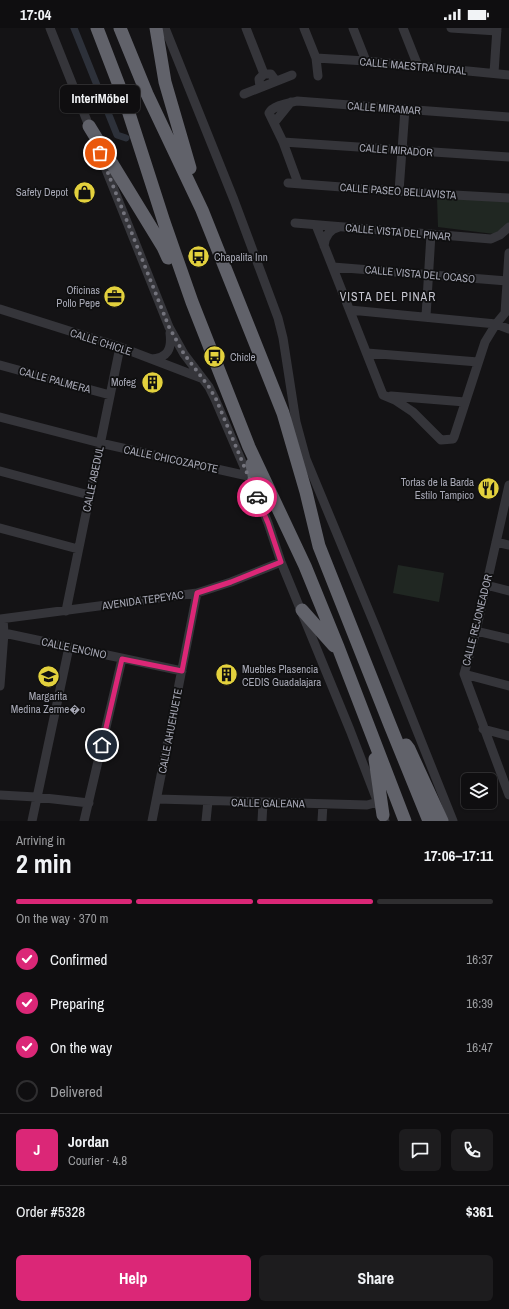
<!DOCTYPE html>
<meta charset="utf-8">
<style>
:root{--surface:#0f0e10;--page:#1d1c1e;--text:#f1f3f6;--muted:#9b9c9f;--line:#2f2e30;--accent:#db2777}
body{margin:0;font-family:"Archivo Narrow",sans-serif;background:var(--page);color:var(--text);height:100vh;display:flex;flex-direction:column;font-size:15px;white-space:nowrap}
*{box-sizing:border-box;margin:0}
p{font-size:13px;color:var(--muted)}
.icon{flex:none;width:22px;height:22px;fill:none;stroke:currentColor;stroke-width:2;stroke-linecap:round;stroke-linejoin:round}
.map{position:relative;height:793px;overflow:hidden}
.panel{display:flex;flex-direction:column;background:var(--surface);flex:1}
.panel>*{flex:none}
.buttons{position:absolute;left:461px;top:745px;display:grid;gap:8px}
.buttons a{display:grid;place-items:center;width:36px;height:36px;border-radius:6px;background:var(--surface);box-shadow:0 1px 3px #0004,0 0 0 1px var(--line);font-size:20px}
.pin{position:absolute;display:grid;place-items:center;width:34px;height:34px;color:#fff;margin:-17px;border:2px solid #fff;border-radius:50%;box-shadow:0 1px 4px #0007}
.courier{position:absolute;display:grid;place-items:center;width:40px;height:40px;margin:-20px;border:3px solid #db2777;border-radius:50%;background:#fff;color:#222;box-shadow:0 1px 5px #0007}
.bubble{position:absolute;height:28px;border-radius:6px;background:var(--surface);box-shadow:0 1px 3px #0004,0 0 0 1px var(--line);font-size:13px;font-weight:700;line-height:28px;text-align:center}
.summary em{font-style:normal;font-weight:700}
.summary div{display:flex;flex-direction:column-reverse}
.summary{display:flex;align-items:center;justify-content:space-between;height:68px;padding:0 16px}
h1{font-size:26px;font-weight:700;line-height:30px}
.bar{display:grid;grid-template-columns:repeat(4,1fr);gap:6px 4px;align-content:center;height:48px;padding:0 16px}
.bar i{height:5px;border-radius:3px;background:var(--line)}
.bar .active{background:var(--accent)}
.bar p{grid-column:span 4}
.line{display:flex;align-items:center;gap:10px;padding:0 16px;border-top:1px solid var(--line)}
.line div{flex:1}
.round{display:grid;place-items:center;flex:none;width:42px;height:42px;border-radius:6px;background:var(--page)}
ol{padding:0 16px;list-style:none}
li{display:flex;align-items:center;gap:12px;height:44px}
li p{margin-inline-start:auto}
li .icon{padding:4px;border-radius:50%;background:var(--accent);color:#fff;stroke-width:4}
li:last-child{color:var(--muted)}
li i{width:22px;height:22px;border:2px solid var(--line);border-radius:50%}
.action{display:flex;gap:8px;margin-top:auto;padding:8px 16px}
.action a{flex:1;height:46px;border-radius:6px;background:var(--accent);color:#fff;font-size:16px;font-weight:700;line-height:46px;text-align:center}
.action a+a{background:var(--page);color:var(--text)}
.status{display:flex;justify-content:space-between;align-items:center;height:28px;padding:0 20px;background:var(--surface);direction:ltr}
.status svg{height:11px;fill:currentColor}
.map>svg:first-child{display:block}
</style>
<div class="status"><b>17:04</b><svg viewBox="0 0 49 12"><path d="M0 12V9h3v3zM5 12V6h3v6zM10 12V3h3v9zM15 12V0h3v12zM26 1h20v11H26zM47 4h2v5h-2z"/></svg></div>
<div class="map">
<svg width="509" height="793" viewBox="0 0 509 793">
<rect width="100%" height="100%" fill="#141315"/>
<path fill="#202722" d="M 437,170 L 509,173 L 509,196 L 494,206 L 438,199 Z
M 398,537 L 444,545 L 439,574 L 393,565 Z"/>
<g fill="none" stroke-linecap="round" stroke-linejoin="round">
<path stroke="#2d313a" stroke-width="7" d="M 74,0 L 117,107 L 126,110"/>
<path stroke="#35353a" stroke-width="9" d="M 50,0 L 91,103
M 165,0 L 234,172 L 278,290 L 283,310 L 296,394 L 306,431 L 376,600 L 453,793
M 246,0 L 264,46
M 304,0 L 316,30 L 318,48
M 353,0 L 366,33
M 403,0 L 418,38
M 451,0 L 497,3
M 316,30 L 366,33 L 509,47
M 494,45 L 497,0
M 260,59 L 259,51 L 264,46 L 271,46 L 276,53
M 244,66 L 292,47
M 274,95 L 291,74
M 283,114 L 509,129
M 99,124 L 169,299 L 184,326 L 209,359 L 215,371 L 251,455
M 288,155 L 436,166 L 509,170
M 298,155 L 283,114 L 269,85 C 273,77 289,75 297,73 L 509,89
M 399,163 L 405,81
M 295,195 L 491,211 L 500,207 L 509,199
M 316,197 L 383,367 L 395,372 L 413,384 L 441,412 L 453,411 L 454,409 L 485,314 L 496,296 L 505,285 L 509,225
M 324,218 C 325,208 330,201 339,199
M 333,239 L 507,253
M 0,281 L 120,319 L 201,350
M 350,282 L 496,296 L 509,301
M 426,288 L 431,206
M 367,325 L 478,334
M 151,331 C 168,330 172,321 170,305
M 0,337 L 110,367
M 391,368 L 465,374
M 0,389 L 100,415 L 248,448
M 0,443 L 89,467
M 509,457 L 476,603 L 464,646 L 509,767
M 257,468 L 268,495 L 281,534 L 350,702 L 385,793
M 0,500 L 78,521
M 496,514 L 509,517
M 486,557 L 509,563
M 66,583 L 120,319
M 0,591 L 197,565 L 231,554 L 281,534
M 3,591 L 4,605 L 182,643
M 476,603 L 509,611
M 464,646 L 509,658
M 0,658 L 4,605
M 483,701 L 509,708
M 0,767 L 36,769 L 89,775
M 157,771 L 367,777 L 378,774
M 32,793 L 69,619
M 84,793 L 122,631
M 152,793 L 197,565
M 206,793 L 208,773
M 262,793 L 263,775
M 322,793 L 323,776"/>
<path stroke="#61626a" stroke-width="13" d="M 97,0 L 125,73 L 164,194 L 192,274 L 249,419 L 305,538 L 338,619 L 405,793
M 120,0 L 147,66 L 202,182 L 283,385 L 306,464 L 319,518 L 390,697 L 429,793
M 156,0 L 165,54 L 190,140
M 89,98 L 163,219 L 168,230
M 252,436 L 259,474
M 302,582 L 334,618
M 406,717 L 409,721 L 442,793
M 375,731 L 383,787"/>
</g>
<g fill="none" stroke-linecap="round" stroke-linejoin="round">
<path stroke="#73737c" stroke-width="4" stroke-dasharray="0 7.2" d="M 100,125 L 169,299 L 184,326 L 209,359 L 216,371 L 257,469"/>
<path stroke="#db2777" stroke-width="5" d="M 102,717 L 122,631 L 182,643 L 197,565 L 231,554 L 281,534 L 268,495 L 257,469"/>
</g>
<defs>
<symbol id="shop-disc" viewBox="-11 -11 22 22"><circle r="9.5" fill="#e3d13d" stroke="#0f0f10"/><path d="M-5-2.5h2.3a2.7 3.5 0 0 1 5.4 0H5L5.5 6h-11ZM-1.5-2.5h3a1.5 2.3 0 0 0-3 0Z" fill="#111"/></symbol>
<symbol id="bus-disc" viewBox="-11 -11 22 22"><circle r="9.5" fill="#e3d13d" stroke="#0f0f10"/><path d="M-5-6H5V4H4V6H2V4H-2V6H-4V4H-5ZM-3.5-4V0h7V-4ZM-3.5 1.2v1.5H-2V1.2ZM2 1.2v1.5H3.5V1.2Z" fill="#111"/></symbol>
<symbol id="office-disc" viewBox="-11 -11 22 22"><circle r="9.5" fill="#e3d13d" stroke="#0f0f10"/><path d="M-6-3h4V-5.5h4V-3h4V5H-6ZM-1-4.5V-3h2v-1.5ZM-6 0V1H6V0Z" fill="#111"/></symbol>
<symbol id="building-disc" viewBox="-11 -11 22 22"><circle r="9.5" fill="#e3d13d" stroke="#0f0f10"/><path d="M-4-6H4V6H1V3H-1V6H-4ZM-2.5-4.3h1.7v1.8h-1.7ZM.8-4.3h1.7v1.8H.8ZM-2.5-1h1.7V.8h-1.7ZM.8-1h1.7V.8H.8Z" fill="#111"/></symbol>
<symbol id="restaurant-disc" viewBox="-11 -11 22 22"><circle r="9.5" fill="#e3d13d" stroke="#0f0f10"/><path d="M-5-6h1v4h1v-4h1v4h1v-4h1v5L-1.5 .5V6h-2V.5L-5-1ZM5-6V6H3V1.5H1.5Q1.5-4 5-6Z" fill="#111"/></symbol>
<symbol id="school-disc" viewBox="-11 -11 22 22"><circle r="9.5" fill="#e3d13d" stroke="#0f0f10"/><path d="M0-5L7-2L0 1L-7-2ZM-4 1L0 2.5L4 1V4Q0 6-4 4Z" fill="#111"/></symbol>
</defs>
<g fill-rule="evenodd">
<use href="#shop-disc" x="72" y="152" width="25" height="25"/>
<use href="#bus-disc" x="186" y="216" width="25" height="25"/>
<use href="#office-disc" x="102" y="256" width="25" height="25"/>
<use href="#bus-disc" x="202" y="316" width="25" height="25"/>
<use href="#building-disc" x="140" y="342" width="25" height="25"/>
<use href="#restaurant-disc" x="476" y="448" width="25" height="25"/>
<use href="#building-disc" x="214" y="634" width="25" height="25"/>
<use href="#school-disc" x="36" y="636" width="25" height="25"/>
</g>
<g text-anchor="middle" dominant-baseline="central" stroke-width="3.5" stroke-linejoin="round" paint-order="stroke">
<g font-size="11" fill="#a6a7b4" stroke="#0f0f10">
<text transform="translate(413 38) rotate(5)">CALLE MAESTRA RURAL</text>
<text transform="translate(384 80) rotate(4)">CALLE MIRAMAR</text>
<text transform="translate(396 122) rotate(4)">CALLE MIRADOR</text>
<text transform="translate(398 163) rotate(4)">CALLE PASEO BELLAVISTA</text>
<text transform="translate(398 204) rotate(5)">CALLE VISTA DEL PINAR</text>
<text transform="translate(420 246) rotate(5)">CALLE VISTA DEL OCASO</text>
<text transform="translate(101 314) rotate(18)">CALLE CHICLE</text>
<text transform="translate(55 352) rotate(15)">CALLE PALMERA</text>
<text transform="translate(171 431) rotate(12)">CALLE CHICOZAPOTE</text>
<text transform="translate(93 451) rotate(-78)">CALLE ABEDUL</text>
<text transform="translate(143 572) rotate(-8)">AVENIDA TEPEYAC</text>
<text transform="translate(477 592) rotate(-76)">CALLE REJONEADOR</text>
<text transform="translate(74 620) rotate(12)">CALLE ENCINO</text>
<text transform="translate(170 703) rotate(-79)">CALLE AHUEHUETE</text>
<text transform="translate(268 775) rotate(1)">CALLE GALEANA</text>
</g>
<g font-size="11" fill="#a6a7b4" stroke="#0f0f10" text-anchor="end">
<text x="68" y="164">Safety Depot</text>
<text x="214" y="229" text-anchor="start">Chapalita Inn</text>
<text x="100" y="262">Oficinas<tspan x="100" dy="13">Pollo Pepe</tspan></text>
<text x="230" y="329" text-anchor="start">Chicle</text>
<text x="136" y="354">Mofeg</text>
<text x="474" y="454">Tortas de la Barda<tspan x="474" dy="13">Estilo Tampico</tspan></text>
<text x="242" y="641" text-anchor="start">Muebles Plasencia<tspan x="242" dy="13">CEDIS Guadalajara</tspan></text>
<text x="48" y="668" text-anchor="middle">Margarita<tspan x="48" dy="13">Medina Zerme�o</tspan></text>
</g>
<g font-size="12" letter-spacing="1" fill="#c7c7d1" stroke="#0f0f10">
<text x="388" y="269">VISTA DEL PINAR</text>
</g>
</g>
</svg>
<div class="buttons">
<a><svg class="icon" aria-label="layers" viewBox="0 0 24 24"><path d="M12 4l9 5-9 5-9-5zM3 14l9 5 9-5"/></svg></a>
</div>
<div class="pin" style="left:100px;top:125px;background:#ea580c"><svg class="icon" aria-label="bag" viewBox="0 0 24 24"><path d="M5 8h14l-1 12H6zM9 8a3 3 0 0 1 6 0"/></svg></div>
<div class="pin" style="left:102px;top:717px;background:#1f2937"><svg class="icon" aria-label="home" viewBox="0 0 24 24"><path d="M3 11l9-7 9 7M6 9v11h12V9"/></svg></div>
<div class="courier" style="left:257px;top:469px"><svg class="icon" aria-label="car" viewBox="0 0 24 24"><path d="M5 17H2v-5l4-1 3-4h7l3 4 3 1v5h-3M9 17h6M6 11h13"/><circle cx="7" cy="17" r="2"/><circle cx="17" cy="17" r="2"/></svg></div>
<div class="bubble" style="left:60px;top:57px;width:80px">InteriMöbel</div>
</div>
<section class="panel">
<div class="summary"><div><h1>2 min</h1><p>Arriving in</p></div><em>17:06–17:11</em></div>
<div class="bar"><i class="active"></i><i class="active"></i><i class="active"></i><i></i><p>On the way · 370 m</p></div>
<ol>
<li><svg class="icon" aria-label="check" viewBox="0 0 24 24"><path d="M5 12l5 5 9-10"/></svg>Confirmed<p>16:37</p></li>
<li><svg class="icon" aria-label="check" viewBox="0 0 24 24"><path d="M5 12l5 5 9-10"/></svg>Preparing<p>16:39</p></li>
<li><svg class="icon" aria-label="check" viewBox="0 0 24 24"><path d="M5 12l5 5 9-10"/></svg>On the way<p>16:47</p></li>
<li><i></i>Delivered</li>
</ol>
<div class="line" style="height:72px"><b class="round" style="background:var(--accent);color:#fff">J</b><div><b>Jordan</b><p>Courier · 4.8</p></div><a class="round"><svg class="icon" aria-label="chat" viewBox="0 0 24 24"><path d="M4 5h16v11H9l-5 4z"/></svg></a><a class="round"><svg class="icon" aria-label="phone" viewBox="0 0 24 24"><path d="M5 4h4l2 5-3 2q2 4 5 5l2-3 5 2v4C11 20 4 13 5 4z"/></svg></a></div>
<div class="line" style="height:52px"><div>Order #5328</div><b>$361</b></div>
<div class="action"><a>Help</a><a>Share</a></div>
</section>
